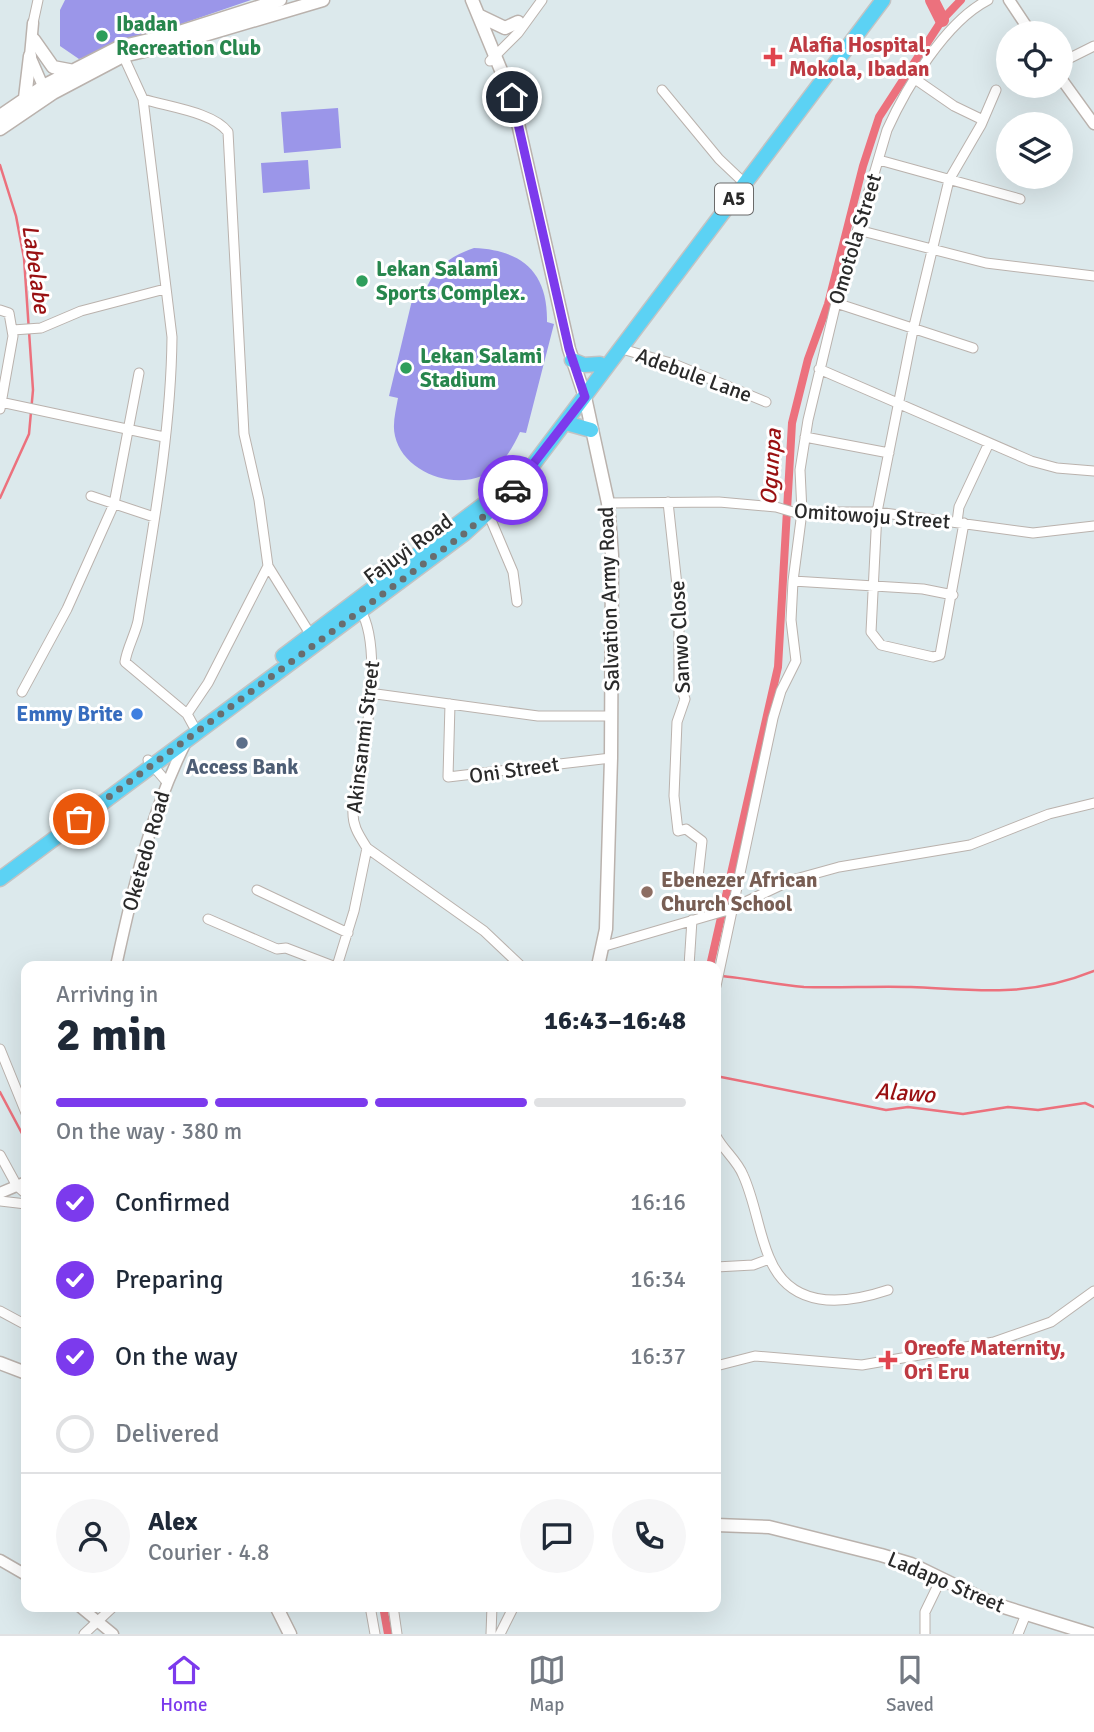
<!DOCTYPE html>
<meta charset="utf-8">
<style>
:root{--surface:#fff;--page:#f6f6f7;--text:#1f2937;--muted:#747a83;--line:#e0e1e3;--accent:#7c3aed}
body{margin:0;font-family:Signika,sans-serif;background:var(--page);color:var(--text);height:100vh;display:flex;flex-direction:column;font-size:26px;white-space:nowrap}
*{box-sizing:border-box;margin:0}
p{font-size:23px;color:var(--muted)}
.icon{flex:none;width:38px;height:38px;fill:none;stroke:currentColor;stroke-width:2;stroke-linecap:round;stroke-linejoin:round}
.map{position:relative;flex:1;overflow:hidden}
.drawer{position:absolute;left:21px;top:961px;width:700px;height:651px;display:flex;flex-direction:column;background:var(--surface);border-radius:14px;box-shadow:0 7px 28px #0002}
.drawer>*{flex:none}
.tools{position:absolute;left:996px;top:21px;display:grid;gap:14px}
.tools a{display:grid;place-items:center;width:77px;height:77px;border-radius:50%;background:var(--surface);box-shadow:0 7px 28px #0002;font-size:35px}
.pin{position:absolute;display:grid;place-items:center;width:60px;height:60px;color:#fff;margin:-30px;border:4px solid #fff;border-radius:50%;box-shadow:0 2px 7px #0007}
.courier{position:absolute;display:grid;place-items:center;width:70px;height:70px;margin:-35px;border:5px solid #7c3aed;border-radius:50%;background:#fff;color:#222;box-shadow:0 2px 9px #0007}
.headline em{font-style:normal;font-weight:700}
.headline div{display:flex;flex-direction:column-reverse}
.headline{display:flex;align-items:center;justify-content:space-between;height:119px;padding:0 35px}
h1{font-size:46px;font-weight:700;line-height:52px}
.bar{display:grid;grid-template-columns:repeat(4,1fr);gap:10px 7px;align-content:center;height:84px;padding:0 35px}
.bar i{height:9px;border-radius:5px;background:var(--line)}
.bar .current{background:var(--accent)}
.bar p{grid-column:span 4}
.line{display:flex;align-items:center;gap:18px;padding:0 35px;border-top:2px solid var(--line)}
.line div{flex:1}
.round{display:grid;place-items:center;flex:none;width:74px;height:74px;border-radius:37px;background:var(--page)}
ol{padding:0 35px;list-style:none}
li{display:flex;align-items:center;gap:21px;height:77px}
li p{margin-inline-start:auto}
li .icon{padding:7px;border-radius:50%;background:var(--accent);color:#fff;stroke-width:4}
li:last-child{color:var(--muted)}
li i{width:38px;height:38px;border:4px solid var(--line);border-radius:50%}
.menu{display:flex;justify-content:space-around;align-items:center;height:98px;border-top:2px solid var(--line);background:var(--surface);font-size:19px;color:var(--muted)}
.menu a{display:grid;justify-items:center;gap:4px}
.menu .current{color:var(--accent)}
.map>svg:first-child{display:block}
</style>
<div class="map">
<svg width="1094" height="1634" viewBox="0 0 1094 1634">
<rect width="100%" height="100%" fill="#dce9ec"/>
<path fill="#9b96e9" d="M 65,0 L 251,0 L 79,59 L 60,46 L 60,10 Z
M 338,108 L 341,148 L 284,153 L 281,112 Z
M 308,160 L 310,189 L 263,193 L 261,163 Z
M 474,248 C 522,250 548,272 547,322 L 554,324 L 526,433 L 520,432 C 512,449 501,469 482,476 C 450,489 403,471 395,436 C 392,424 396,410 398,398 L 389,396 L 414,292 L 424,295 C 432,269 450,256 474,248 Z"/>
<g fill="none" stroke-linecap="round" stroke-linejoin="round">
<path stroke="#ec717d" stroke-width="2.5" d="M 0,165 L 16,216 L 24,258 L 33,390 L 29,434 L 0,498
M 720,976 C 748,978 776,985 804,987 C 840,988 875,986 911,987 C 980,990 1027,998 1094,971
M 716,1076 L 886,1110 L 908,1107 L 963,1114 L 1008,1107 L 1038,1110 L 1085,1103 L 1094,1107
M 0,1092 L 26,1141"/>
<path stroke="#ec717d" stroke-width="8" d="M 710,966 L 778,667 L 792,423 L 808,359 L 828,304 L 863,166 L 879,117 L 942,20 L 961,0
M 383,1606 L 388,1634"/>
<path stroke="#ec717d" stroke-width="14" d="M 932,0 L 942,20"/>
<defs>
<path id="minor" d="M 33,23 L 38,0
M 121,51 L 143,99 L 172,337 C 171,432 153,528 138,621 C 135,635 127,648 125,662 L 187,714 L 193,725
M 490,61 L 518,33 L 542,0
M 1060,63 L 1094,46
M 915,79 L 954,106 L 983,120
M 662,90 L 719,159 L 739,178
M 143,99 C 168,107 213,112 228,132 L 244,434 L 259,500 L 268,566 L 312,637
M 879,160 L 1020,199
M 858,230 L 986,263 L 1094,276
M 836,303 L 973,348
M 0,310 L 9,313 L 13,336 L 0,409
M 13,330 L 41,328 L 81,311 L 165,289
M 622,349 L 674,364 L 766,402
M 819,369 L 1031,461 L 1057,468 L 1094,471
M 0,402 L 164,437
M 805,437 L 889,453
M 91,496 L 154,517
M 668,502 L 679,604 L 679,682 L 685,699 L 677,722 L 674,796 L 678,831 L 686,829 L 702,841 L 698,877
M 608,503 L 719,502 L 776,507 L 793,512 L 877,512 L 1033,533 L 1094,526
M 488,513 L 513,572 L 517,602
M 957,522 L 959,507 L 989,443
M 964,523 L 940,655 L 933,657 L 881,645 L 871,632 L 877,512 L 913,330 L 949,180 L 981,125 L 996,90
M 793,581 L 923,589 L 953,595
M 360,609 C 386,652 362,758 353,809 C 352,825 358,834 367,848 L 484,931 L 521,966
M 22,692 L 67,609 L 114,504 L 139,373
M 369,693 L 538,716 L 612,716
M 450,704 L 448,777 L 611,758
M 187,714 L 208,683 L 268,566
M 148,760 L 166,781
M 257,890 L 348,933
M 208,919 L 277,949 L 286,948 L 333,966
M 605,946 L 728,910 L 792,880 L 839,867 L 970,845 L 1049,814 L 1094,803
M 337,966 L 354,911 L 367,848
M 689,966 L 692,920
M 716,986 L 773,718 L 781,691 L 796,661 L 791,620 L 793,581 L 802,512 L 800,470 L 808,420 L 836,303 L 887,130 C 906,88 945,22 988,0
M 0,1049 L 26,1113
M 716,1136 C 724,1151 737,1160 743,1175 C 755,1201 758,1231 769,1257 C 790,1310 843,1305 888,1290
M 0,1155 L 17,1186 L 26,1194
M 0,1201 L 26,1204
M 716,1267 L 753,1265 L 769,1259
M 0,1311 L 26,1325
M 716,1366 L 755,1356 L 862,1365 L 994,1342 L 1051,1322 L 1094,1291
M 370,1606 L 375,1634
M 393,1606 L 397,1634
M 84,1634 L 114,1606
M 491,1634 L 492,1606
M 500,1634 L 514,1606
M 925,1634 L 925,1612 L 941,1579
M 1018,1634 L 1026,1614"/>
<path id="tertiary" d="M 1009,0 L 1031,33
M 33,23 L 30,56 L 46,93
M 1060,77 L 1094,124
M 116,966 C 133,888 150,814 186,742
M 0,1193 L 26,1182
M 0,1560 L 26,1575
M 79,1606 L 113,1634"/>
<path id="secondary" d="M 472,0 L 512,97 L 569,349 L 585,397 L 608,503 L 612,555 L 611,758 L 606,929 L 598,966
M 480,16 L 505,28 L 518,22
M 34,40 L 53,67 L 74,71
M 25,98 L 30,56
M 0,116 L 47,84 L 119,47 L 170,35 L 280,0
M 0,129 L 53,93 L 123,56 L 174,44 L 323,0
M 0,1363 L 26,1373
M 716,1525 L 769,1527 L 881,1555 L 911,1564 L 991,1603 L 1091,1634
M 276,1606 L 290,1634"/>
<path id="trunk" d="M 572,360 L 584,365 L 600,364
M 566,423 L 591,430
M 283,656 L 488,501
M 0,879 L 464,534 L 517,486 L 883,0"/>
</defs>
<use href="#minor" stroke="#bab2ad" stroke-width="11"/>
<use href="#tertiary" stroke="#bab2ad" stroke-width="13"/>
<use href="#secondary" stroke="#bab2ad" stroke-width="15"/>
<use href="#trunk" stroke="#c3c3c3" stroke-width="17"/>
<use href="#minor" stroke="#fff" stroke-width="9"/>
<use href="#tertiary" stroke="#fff" stroke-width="10"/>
<use href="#secondary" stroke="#fff" stroke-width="12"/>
<use href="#trunk" stroke="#5cd2f4" stroke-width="14"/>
</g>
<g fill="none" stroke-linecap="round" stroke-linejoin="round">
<path stroke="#686d6e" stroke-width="7" stroke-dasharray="0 12.6" d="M 79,819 L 464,534 L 513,490"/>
<path stroke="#7c3aed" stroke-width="9" d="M 512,97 L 569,349 L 585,397 L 513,490"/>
</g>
<g fill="#2e9e5b" stroke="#fff" stroke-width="2.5">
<circle cx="102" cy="36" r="7"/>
<circle cx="362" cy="281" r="7"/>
<circle cx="406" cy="368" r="7"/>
</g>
<g fill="#e0444e" stroke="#fff" stroke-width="2.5">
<path d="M769.5 46.5h7v7h7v7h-7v7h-7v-7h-7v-7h7z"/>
<path d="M884.5 1349.5h7v7h7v7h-7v7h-7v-7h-7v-7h7z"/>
</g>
<circle fill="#3f7fe0" stroke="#fff" stroke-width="2.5" cx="137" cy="714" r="7"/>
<circle fill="#5c6f8a" stroke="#fff" stroke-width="2.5" cx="242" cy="743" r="7"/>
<circle fill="#8d6e63" stroke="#fff" stroke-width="2.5" cx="647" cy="892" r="7"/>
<g text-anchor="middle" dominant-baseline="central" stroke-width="6" stroke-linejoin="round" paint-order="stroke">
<rect fill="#fff" stroke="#6a6a6a" stroke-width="2" x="715" y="183.5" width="38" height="31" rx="5"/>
<g font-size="19" font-weight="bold" fill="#2a2a2a">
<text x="734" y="199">A5</text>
</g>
<g font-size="21" font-weight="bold" fill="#27864d" stroke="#fff" text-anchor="start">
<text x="116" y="24">Ibadan<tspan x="116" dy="24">Recreation Club</tspan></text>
<text x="376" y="269">Lekan Salami<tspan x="376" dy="24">Sports Complex.</tspan></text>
<text x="420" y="356">Lekan Salami<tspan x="420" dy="24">Stadium</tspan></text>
</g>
<g font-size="21" font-weight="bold" fill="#be3a42" stroke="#fff" text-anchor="start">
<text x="789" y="45">Alafia Hospital,<tspan x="789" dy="24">Mokola, Ibadan</tspan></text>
<text x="904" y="1348">Oreofe Maternity,<tspan x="904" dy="24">Ori Eru</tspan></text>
</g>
<g font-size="21" fill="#2a2a2a" stroke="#fff">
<text transform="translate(855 239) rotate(-73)">Omotola Street</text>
<text transform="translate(694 375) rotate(20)">Adebule Lane</text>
<text transform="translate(872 516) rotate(4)">Omitowoju Street</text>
<text transform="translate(408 549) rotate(-36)">Fajuyi Road</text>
<text transform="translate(609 599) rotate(-92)">Salvation Army Road</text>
<text transform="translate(680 637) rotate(-93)">Sanwo Close</text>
<text transform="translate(363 737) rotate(-83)">Akinsanmi Street</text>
<text transform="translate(514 770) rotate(-8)">Oni Street</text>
<text transform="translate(146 851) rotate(-74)">Oketedo Road</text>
<text transform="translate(946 1582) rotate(23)">Ladapo Street</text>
</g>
<g font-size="21" font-weight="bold" fill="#366cbe" stroke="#fff" text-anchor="end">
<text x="123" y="714">Emmy Brite</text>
</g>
<g font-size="21" font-weight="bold" fill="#4e5e75" stroke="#fff">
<text x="242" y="767">Access Bank</text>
</g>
<g font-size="21" font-weight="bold" fill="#785e54" stroke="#fff" text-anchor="start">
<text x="661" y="880">Ebenezer African<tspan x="661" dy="24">Church School</tspan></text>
</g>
<g font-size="23" font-style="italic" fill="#991012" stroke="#fff">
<text transform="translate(36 269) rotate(82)">Labelabe</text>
<text transform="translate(771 467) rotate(-86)">Ogunpa</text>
<text transform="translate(905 1093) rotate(4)">Alawo</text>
</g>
</g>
</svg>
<div class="tools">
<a><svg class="icon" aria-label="locate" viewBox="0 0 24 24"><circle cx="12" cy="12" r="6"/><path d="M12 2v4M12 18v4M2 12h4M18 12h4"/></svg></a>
<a><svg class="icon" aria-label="layers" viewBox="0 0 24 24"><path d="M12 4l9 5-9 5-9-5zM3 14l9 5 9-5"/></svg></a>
</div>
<div class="pin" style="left:79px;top:819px;background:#ea580c"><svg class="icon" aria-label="bag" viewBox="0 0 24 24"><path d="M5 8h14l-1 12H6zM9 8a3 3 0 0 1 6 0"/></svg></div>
<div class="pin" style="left:512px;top:97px;background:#1f2937"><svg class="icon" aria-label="home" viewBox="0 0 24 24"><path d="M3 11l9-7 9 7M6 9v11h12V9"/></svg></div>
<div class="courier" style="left:513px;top:490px"><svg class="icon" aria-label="car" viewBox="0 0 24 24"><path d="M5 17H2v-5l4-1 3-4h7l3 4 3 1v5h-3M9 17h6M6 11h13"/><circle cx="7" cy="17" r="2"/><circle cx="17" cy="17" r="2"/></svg></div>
<section class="drawer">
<div class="headline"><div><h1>2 min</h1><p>Arriving in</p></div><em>16:43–16:48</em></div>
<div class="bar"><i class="current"></i><i class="current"></i><i class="current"></i><i></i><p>On the way · 380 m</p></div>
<ol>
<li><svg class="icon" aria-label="check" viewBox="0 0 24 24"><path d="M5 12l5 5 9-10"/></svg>Confirmed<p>16:16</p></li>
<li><svg class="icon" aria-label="check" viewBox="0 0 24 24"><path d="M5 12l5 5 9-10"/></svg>Preparing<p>16:34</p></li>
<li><svg class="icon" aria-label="check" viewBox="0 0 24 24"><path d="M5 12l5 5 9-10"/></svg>On the way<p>16:37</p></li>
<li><i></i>Delivered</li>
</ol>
<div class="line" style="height:126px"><a class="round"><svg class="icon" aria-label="person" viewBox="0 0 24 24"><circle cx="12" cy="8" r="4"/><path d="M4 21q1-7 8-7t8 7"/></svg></a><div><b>Alex</b><p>Courier · 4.8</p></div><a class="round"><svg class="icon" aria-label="chat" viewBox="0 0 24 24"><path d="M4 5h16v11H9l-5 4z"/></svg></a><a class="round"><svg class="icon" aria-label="phone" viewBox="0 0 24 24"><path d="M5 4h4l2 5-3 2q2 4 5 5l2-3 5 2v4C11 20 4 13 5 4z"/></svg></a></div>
</section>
</div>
<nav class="menu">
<a class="current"><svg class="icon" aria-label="home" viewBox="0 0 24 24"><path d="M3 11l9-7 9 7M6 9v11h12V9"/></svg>Home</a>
<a><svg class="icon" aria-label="map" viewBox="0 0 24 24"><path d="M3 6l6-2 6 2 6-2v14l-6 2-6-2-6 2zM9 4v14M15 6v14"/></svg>Map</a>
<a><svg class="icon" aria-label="saved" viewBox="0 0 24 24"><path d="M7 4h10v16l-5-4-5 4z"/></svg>Saved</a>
</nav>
